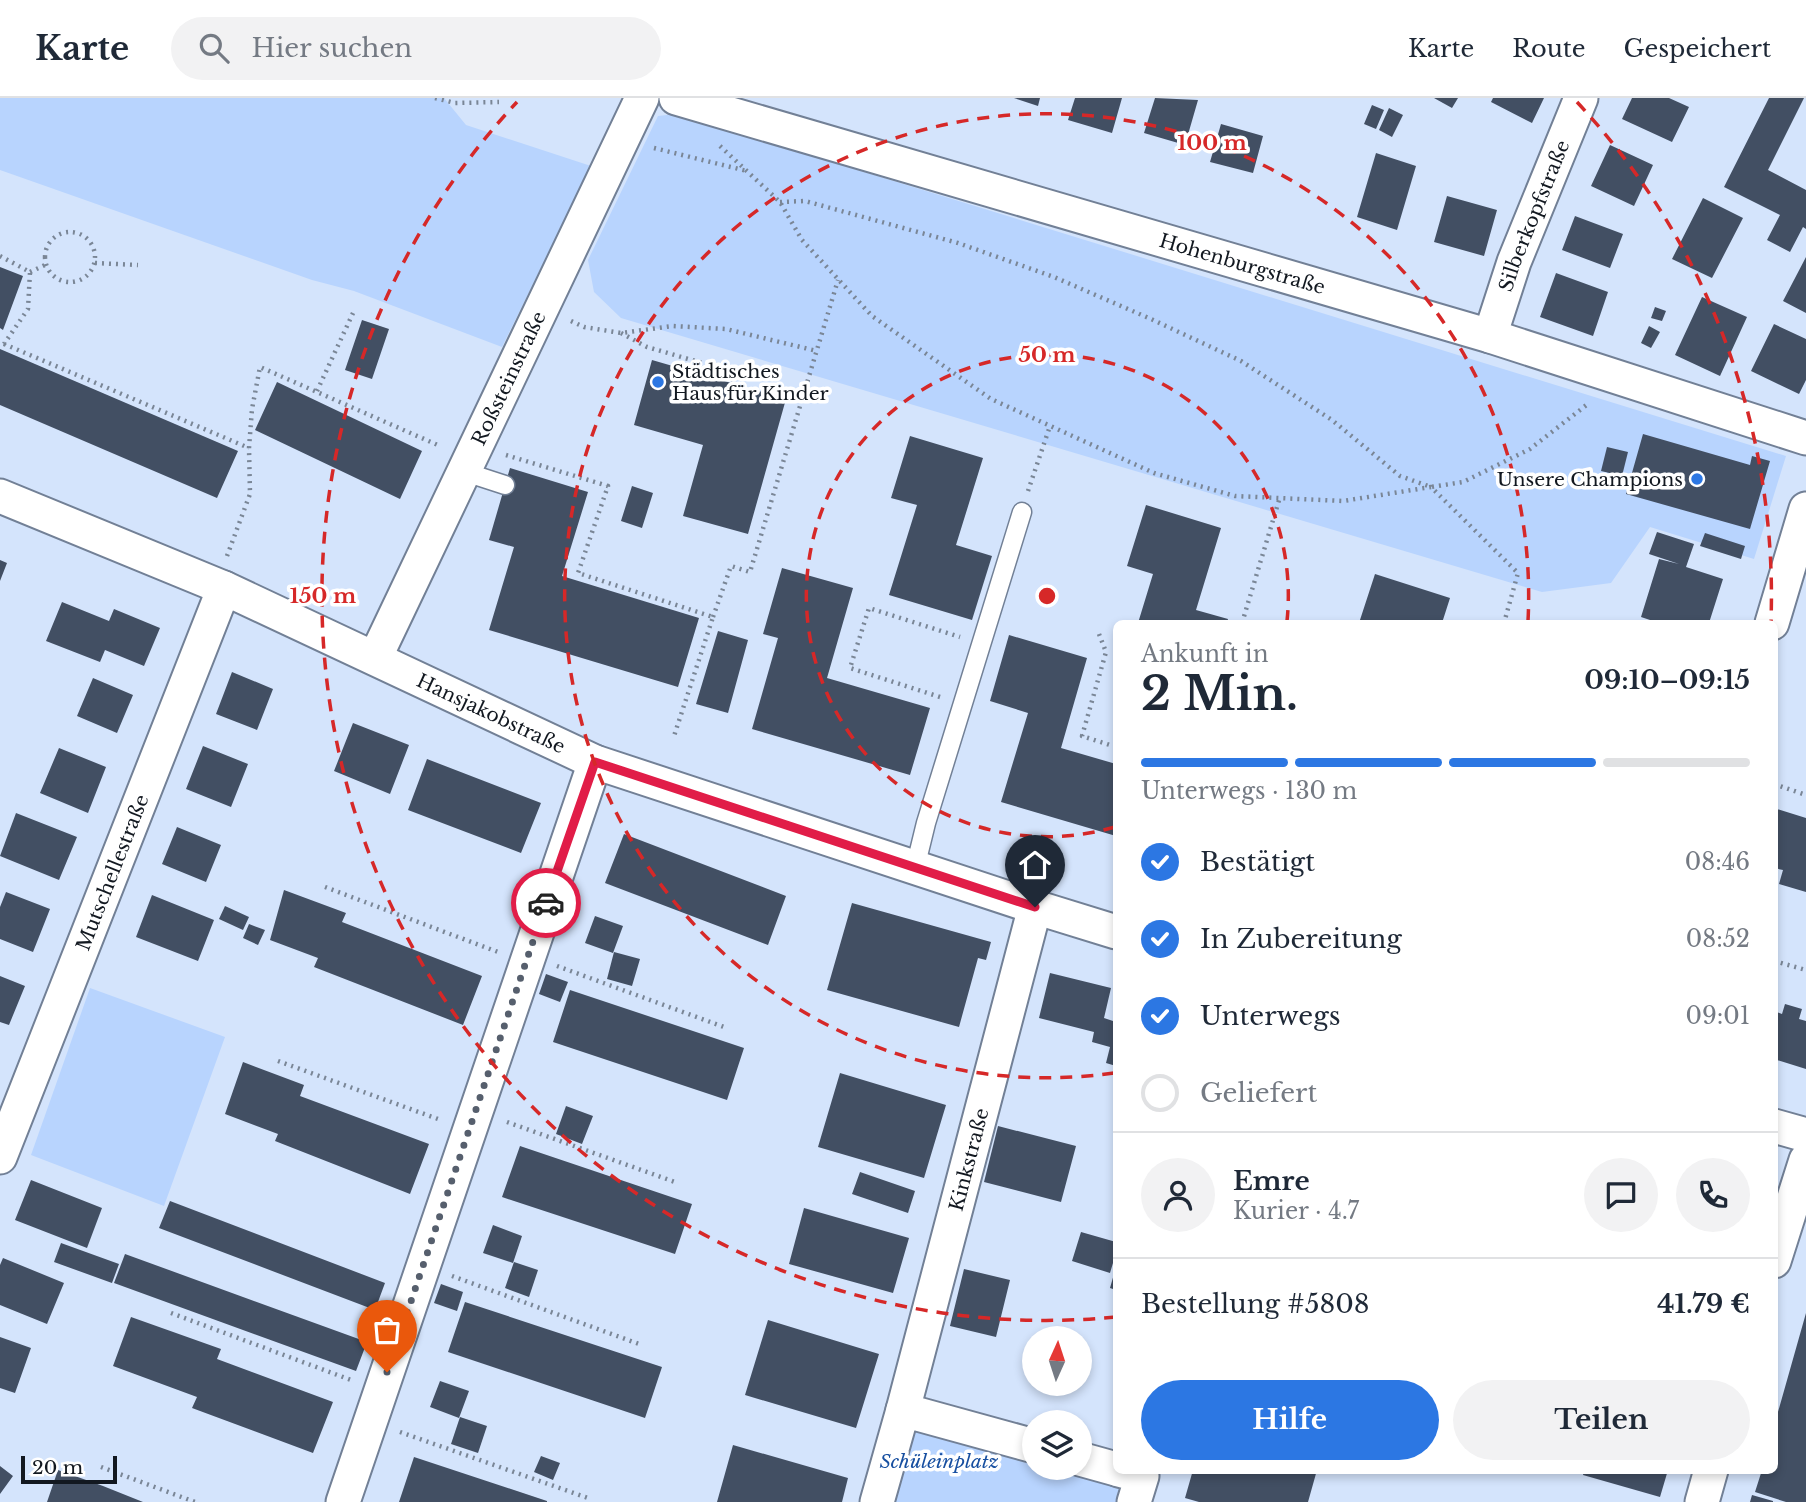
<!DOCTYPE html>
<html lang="de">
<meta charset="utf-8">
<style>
:root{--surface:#fff;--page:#f2f2f3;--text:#1f2937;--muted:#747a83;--line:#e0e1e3;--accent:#2c77e3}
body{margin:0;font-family:"Libre Baskerville",serif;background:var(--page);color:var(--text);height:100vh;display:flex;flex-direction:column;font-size:26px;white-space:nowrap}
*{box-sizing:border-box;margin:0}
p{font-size:23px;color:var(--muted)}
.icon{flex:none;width:38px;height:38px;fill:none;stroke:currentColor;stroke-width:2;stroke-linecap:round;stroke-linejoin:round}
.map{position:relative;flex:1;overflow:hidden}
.side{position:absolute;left:1113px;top:522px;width:665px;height:854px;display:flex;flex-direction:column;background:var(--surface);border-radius:10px;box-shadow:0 4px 10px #0003}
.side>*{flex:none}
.needle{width:46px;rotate:3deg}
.tools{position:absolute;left:1022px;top:1228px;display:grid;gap:14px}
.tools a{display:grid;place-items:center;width:70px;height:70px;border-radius:50%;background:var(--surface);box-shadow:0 4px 10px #0003;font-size:35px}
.scale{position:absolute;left:21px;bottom:18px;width:96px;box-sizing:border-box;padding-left:7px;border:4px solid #121820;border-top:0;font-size:19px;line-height:24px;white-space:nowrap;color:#121820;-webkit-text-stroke:5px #fff;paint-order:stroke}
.pin{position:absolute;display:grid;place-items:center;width:60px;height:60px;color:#fff;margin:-72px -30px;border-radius:50% 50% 50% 0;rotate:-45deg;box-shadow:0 0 7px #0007}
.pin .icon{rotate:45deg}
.courier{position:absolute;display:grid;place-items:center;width:70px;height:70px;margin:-35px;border:5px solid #e11d48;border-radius:50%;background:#fff;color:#222;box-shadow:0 2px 9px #0007}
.overview em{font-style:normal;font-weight:800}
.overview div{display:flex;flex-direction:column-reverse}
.overview{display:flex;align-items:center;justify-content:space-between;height:119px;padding:0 28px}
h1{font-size:46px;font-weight:800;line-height:52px}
.bar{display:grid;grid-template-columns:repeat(4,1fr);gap:10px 7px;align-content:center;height:84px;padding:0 28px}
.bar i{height:9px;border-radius:5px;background:var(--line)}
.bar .active{background:var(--accent)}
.bar p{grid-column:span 4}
.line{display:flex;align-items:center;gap:18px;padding:0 28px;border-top:2px solid var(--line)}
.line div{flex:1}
.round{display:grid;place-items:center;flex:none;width:74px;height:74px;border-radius:37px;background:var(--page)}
ol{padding:0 28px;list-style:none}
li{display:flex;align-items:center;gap:21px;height:77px}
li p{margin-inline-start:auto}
li .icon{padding:7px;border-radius:50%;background:var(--accent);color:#fff;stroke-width:4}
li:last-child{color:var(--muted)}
li i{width:38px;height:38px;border:4px solid var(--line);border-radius:50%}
.button{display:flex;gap:14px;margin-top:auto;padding:14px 28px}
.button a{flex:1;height:80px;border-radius:42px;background:var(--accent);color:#fff;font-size:28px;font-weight:800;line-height:80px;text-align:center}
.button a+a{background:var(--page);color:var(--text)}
header{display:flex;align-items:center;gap:42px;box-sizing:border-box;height:98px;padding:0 35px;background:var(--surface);border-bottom:2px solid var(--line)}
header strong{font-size:33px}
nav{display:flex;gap:38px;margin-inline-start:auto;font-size:24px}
.search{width:490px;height:63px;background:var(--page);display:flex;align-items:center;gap:18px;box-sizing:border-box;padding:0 24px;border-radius:38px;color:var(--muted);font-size:26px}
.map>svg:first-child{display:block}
</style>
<header>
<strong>Karte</strong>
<div class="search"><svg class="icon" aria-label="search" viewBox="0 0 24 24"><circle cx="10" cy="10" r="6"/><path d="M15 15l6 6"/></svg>Hier suchen</div>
<nav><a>Karte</a><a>Route</a><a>Gespeichert</a></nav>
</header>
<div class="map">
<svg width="1806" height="1404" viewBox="0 0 1806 1404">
<rect width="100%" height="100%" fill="#d4e4fc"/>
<path fill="#b8d4fe" d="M 0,0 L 444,0 L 466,27 L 591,68 L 502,249 L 354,193 L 312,182 L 0,72 Z
M 676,16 L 1786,358 L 1754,461 L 1650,429 L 1611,485 L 1542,494 L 621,220 L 594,194 L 588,162 L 658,18 Z
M 90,890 L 225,939 L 164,1108 L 31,1057 Z
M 911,1313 L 1034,1349 L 1034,1370 L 1080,1370 L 1130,1378 L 1122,1404 L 884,1404 Z"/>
<path fill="#424f63" d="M 1014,0 L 1040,0 L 1038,8 Z
M 1075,0 L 1122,0 L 1112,35 L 1068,22 Z
M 1155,0 L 1198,2 L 1185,47 L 1144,35 Z
M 1434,0 L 1458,0 L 1452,10 Z
M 1493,0 L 1544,0 L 1532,25 L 1491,4 Z
M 1632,0 L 1669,0 L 1689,9 L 1672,44 L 1622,21 Z
M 1769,0 L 1804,0 L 1768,72 L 1806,92 L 1806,131 L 1803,129 L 1790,154 L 1767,142 L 1780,117 L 1724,89 Z
M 1372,7 L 1384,12 L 1376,31 L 1364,26 Z
M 1389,10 L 1403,17 L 1392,39 L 1379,32 Z
M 1221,26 L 1263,38 L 1253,75 L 1210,64 Z
M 1610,47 L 1653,67 L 1634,108 L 1591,88 Z
M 1376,55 L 1416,68 L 1397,132 L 1357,119 Z
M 1447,98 L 1497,112 L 1484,158 L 1434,144 Z
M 1703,100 L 1743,120 L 1712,180 L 1672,161 Z
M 1575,118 L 1623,136 L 1610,170 L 1562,152 Z
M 1806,159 L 1806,215 L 1783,203 Z
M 0,169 L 23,178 L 3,232 L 0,230 Z
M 1556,175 L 1608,194 L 1593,238 L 1540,219 Z
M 1702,199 L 1747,219 L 1720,278 L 1675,257 Z
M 1655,209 L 1666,213 L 1662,223 L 1651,220 Z
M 362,222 L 389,231 L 372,281 L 345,272 Z
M 1774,226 L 1806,241 L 1806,282 L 1799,296 L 1751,273 Z
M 1649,228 L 1660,234 L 1651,250 L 1641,245 Z
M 0,251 L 238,353 L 217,400 L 0,307 Z
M 652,262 L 786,301 L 748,436 L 683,418 L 703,347 L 634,327 Z
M 277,284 L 422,353 L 400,401 L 255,332 Z
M 1643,336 L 1750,367 L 1752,358 L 1770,363 L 1750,431 L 1626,396 Z
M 910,338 L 983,360 L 956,447 L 992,458 L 972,522 L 889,497 L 917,407 L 891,400 Z
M 1607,349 L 1628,354 L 1622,378 L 1601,373 Z
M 510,370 L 588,394 L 562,478 L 699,520 L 678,589 L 489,532 L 514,449 L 489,442 Z
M 632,388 L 653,395 L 642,430 L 621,423 Z
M 1146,407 L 1221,430 L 1196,512 L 1228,521 L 1227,525 L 1138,525 L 1153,476 L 1127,468 Z
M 1657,434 L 1694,446 L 1686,469 L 1723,481 L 1709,525 L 1659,525 L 1641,519 L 1659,461 L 1679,466 L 1649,456 Z
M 1705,435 L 1745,448 L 1741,461 L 1700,448 Z
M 0,462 L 7,465 L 0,483 Z
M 782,470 L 853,490 L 827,580 L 930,610 L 910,677 L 752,631 L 778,540 L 763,536 Z
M 1375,476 L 1450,500 L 1442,525 L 1359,525 Z
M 62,504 L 109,523 L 114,511 L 160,530 L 144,568 L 105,552 L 100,564 L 46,543 Z
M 718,533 L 748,542 L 728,615 L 696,606 Z
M 1009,537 L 1087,560 L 1061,650 L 1116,666 L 1116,738 L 1001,704 L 1028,615 L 990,603 Z
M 232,574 L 273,591 L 257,632 L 216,616 Z
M 93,580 L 133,597 L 117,635 L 77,618 Z
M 353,625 L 409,647 L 390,696 L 334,673 Z
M 203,648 L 248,666 L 231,709 L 186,691 Z
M 59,650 L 106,669 L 88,715 L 40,695 Z
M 427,661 L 541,705 L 521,755 L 408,712 Z
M 1774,710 L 1806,720 L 1806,794 L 1779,786 L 1783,772 L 1774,770 Z
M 16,715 L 77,739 L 59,782 L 0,758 Z
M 177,729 L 221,747 L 206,784 L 162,766 Z
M 624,736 L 786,798 L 768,847 L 605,785 Z
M 284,792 L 346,815 L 342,824 L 482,878 L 463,927 L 314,869 L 318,860 L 270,842 Z
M 6,794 L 50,811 L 33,854 L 0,841 L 0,809 Z
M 152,797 L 214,822 L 198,863 L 136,839 Z
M 852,805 L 991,844 L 986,862 L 978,860 L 959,929 L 827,892 Z
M 225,808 L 249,819 L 243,832 L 219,821 Z
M 595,818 L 623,828 L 613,855 L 585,845 Z
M 249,826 L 265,832 L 258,847 L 243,840 Z
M 614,854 L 640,861 L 632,888 L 607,881 Z
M 1050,875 L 1111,890 L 1104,920 L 1116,924 L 1116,968 L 1106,965 L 1110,949 L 1092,944 L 1094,934 L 1039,920 Z
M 546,876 L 568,884 L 560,904 L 539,896 Z
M 0,878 L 25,888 L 9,927 L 0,924 Z
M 570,892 L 744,950 L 727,1002 L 553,944 Z
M 1785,906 L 1802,911 L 1799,921 L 1806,923 L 1806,971 L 1774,961 L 1774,913 L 1782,916 Z
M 243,964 L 304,987 L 300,998 L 429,1046 L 410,1096 L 275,1043 L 278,1036 L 225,1016 Z
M 840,975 L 946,1007 L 924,1080 L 818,1049 Z
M 566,1008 L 593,1018 L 582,1046 L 556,1036 Z
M 998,1028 L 1076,1048 L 1061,1104 L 984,1084 Z
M 520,1048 L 692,1106 L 675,1156 L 502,1099 Z
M 860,1074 L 915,1093 L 908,1115 L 852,1096 Z
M 31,1082 L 102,1110 L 87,1150 L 15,1122 Z
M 170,1103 L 385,1185 L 375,1212 L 159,1130 Z
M 804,1110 L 909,1140 L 893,1195 L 789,1166 Z
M 493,1127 L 522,1138 L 513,1165 L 483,1155 Z
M 1081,1134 L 1116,1144 L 1116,1155 L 1110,1175 L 1072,1163 Z
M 61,1145 L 119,1166 L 112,1185 L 54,1164 Z
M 125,1156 L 367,1244 L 356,1273 L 114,1185 Z
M 3,1160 L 64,1185 L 47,1226 L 0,1207 L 0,1167 Z
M 514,1164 L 538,1172 L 529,1199 L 505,1190 Z
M 1116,1169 L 1116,1192 L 1110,1190 Z
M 964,1171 L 1010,1182 L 996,1239 L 950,1228 Z
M 441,1186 L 463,1194 L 457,1213 L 434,1205 Z
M 465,1204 L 662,1269 L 645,1320 L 448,1254 Z
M 1806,1215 L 1806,1404 L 1786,1404 L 1755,1394 L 1762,1372 L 1774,1372 L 1774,1328 Z
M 131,1219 L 221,1251 L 217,1261 L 333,1304 L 313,1355 L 192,1310 L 197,1299 L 113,1268 Z
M 768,1222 L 879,1256 L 856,1330 L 745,1297 Z
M 0,1239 L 31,1250 L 15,1295 L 0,1290 Z
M 440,1283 L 469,1293 L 459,1320 L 430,1309 Z
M 460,1319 L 487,1328 L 478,1355 L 451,1346 Z
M 733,1347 L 848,1380 L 842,1404 L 717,1404 Z
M 541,1358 L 560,1365 L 553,1382 L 534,1374 Z
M 414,1359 L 547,1403 L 547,1404 L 399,1404 Z
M 0,1368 L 13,1378 L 0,1396 Z
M 58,1372 L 103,1388 L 143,1404 L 47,1404 Z
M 1193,1372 L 1317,1372 L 1308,1404 L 1199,1404 L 1185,1400 Z
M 1584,1372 L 1668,1372 L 1660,1399 L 1583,1377 Z
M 1752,1397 L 1773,1403 L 1773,1404 L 1750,1404 Z"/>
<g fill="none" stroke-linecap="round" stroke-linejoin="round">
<defs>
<path id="lane" d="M 465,374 L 505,387
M 915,770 L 926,725 L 1022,414"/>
<g id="street">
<path id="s1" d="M 676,0 L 1490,238 L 1806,340"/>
<path id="s2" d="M 1490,238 L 1514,164 L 1581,0"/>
<path id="s3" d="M 0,398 L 224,490 L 595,664 L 1035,809 L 1116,834"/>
<path d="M 1772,525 L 1806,411"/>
<path id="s4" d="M 375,560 L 642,0"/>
<path d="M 1774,1028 L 1806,1037"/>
<path id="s5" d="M 0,1059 L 224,490"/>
<path d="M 1774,1163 L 1806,1062"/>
<path id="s6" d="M 903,1312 L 1035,809"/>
<path d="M 1080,1361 L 1116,1371"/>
<path d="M 1119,1372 L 1142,1378 L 1134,1404"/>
<path d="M 343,1404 L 595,664"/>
<path d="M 877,1404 L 903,1312 L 1034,1348"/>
<path d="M 1702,1404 L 1711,1372"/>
</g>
</defs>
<use href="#lane" stroke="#728096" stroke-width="21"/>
<use href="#street" stroke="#728096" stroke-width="37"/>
<path stroke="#7a8696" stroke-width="4.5" stroke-dasharray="2 5" stroke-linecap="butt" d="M 435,0 L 455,5 L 499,4
M 720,48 L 780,104 L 802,142 L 872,218 L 991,301 L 1154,375 L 1235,398 L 1343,403 L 1431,389 L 1518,475 L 1504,525
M 654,50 L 747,73
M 780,104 L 805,103 L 958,145 L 1054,179 L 1151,221 L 1241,263 L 1332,322 L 1400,378 L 1431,389 L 1463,384 L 1530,351 L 1589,305
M45 159a25 25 0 1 1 50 0a25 25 0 1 1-50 0Z
M 0,158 L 30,174 L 28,211 L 4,246 L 0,245
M 95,165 L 138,167
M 30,174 L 45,167
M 571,223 L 584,229 L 621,235 L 673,228 L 726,231 L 817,253
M 621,235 L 647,249 L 737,275 L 733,285
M 4,246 L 249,350
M 317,293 L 353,215
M 506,357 L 608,388 L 578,475 L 713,519 L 674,638
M 1028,393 L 1050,328
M 227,458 L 250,396 L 249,350 L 252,311 L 260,269 L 440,348
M 713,519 L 731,468 L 750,474 L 838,182
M 1242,525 L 1280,399
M 1099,536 L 1106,554 L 1082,638 L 1116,649
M 940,599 L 850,570 L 869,510 L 960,539
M 1774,686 L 1806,697
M 325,789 L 498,854
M 1774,863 L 1806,872
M 557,868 L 724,929
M 278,963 L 438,1021
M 507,1024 L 675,1084
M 452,1178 L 639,1246
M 171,1215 L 351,1282
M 400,1334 L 588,1400
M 101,1369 L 195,1404"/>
<use href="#lane" stroke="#fff" stroke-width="18"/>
<use href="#street" stroke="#fff" stroke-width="33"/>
</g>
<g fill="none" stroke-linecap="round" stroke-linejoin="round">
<path stroke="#565f6d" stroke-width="7" stroke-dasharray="0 12.6" d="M 387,1274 L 546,805"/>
<path stroke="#e11d48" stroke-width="9" d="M 546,805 L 595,664 L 1035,809"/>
</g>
<g fill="none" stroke="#d62828" stroke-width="3.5" stroke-dasharray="12 9">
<path d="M1115 729A241 241 0 1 1 1287 523"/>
<path d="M1114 975A482 482 0 1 1 1528 523"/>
<path d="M1116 1219A724 724 0 0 1 517 4M1577 4A724 724 0 0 1 1771 523"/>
</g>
<g fill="#2c77e3" stroke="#fff" stroke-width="2.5">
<circle cx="658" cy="284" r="7"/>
<circle cx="1697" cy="381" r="7"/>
</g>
<g text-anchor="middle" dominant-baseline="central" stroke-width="7" stroke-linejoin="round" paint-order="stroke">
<g font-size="19" fill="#121820" stroke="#fff">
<text stroke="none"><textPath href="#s2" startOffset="128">Silberkopfstraße</textPath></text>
<text stroke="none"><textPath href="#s1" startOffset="590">Hohenburgstraße</textPath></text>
<text stroke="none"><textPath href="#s4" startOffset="310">Roßsteinstraße</textPath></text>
<text stroke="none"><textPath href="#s3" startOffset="537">Hansjakobstraße</textPath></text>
<text stroke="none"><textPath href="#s5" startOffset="306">Mutschellestraße</textPath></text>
<text stroke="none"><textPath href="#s6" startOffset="259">Kinkstraße</textPath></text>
</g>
<g font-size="19" fill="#121820" stroke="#fff" text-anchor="start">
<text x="672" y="273">Städtisches<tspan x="672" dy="22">Haus für Kinder</tspan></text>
<text x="1683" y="381" text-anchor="end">Unsere Champions</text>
</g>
<g font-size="19" font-style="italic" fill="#174fa0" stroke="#fff">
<text x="939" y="1363">Schüleinplatz</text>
</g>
</g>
<circle cx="1047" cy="498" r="10" fill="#d62828" stroke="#fff" stroke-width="3.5"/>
<g font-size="21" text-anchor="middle" font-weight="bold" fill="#d62828" stroke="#fff" stroke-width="7" stroke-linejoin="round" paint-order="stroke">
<text x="1212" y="52">100 m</text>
<text x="1047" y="264">50 m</text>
<text x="323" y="505">150 m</text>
</g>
</svg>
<div class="tools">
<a><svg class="needle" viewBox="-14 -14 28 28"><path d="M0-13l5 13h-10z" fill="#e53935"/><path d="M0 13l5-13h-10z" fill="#747a83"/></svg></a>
<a><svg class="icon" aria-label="layers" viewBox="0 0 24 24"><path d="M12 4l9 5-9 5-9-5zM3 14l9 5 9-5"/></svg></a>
</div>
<div class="scale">20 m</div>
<div class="pin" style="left:387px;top:1274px;background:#ea580c"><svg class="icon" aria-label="bag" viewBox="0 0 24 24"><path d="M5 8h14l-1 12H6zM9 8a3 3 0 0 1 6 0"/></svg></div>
<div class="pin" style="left:1035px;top:809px;background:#1f2937"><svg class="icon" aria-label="home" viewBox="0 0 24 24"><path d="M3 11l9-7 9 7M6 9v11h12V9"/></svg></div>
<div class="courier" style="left:546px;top:805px"><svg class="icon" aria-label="car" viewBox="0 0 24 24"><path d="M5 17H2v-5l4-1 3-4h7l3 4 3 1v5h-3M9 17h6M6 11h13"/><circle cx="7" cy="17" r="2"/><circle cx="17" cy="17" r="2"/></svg></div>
<section class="side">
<div class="overview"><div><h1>2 Min.</h1><p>Ankunft in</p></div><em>09:10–09:15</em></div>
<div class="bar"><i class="active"></i><i class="active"></i><i class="active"></i><i></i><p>Unterwegs · 130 m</p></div>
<ol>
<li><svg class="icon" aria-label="check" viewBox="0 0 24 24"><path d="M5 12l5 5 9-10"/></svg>Bestätigt<p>08:46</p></li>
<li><svg class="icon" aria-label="check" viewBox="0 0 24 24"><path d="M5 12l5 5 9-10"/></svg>In Zubereitung<p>08:52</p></li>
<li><svg class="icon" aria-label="check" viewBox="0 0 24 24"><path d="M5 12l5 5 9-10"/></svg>Unterwegs<p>09:01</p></li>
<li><i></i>Geliefert</li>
</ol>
<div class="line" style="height:126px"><a class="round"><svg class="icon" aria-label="person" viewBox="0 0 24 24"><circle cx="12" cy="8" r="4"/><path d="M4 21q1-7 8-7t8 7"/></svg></a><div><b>Emre</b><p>Kurier · 4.7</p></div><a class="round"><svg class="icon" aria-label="chat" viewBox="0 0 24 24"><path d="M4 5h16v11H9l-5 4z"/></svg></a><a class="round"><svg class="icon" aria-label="phone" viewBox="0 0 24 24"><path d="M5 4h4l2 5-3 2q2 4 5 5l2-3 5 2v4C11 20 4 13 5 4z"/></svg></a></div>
<div class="line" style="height:91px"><div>Bestellung #5808</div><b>41.79 €</b></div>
<div class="button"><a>Hilfe</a><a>Teilen</a></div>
</section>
</div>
